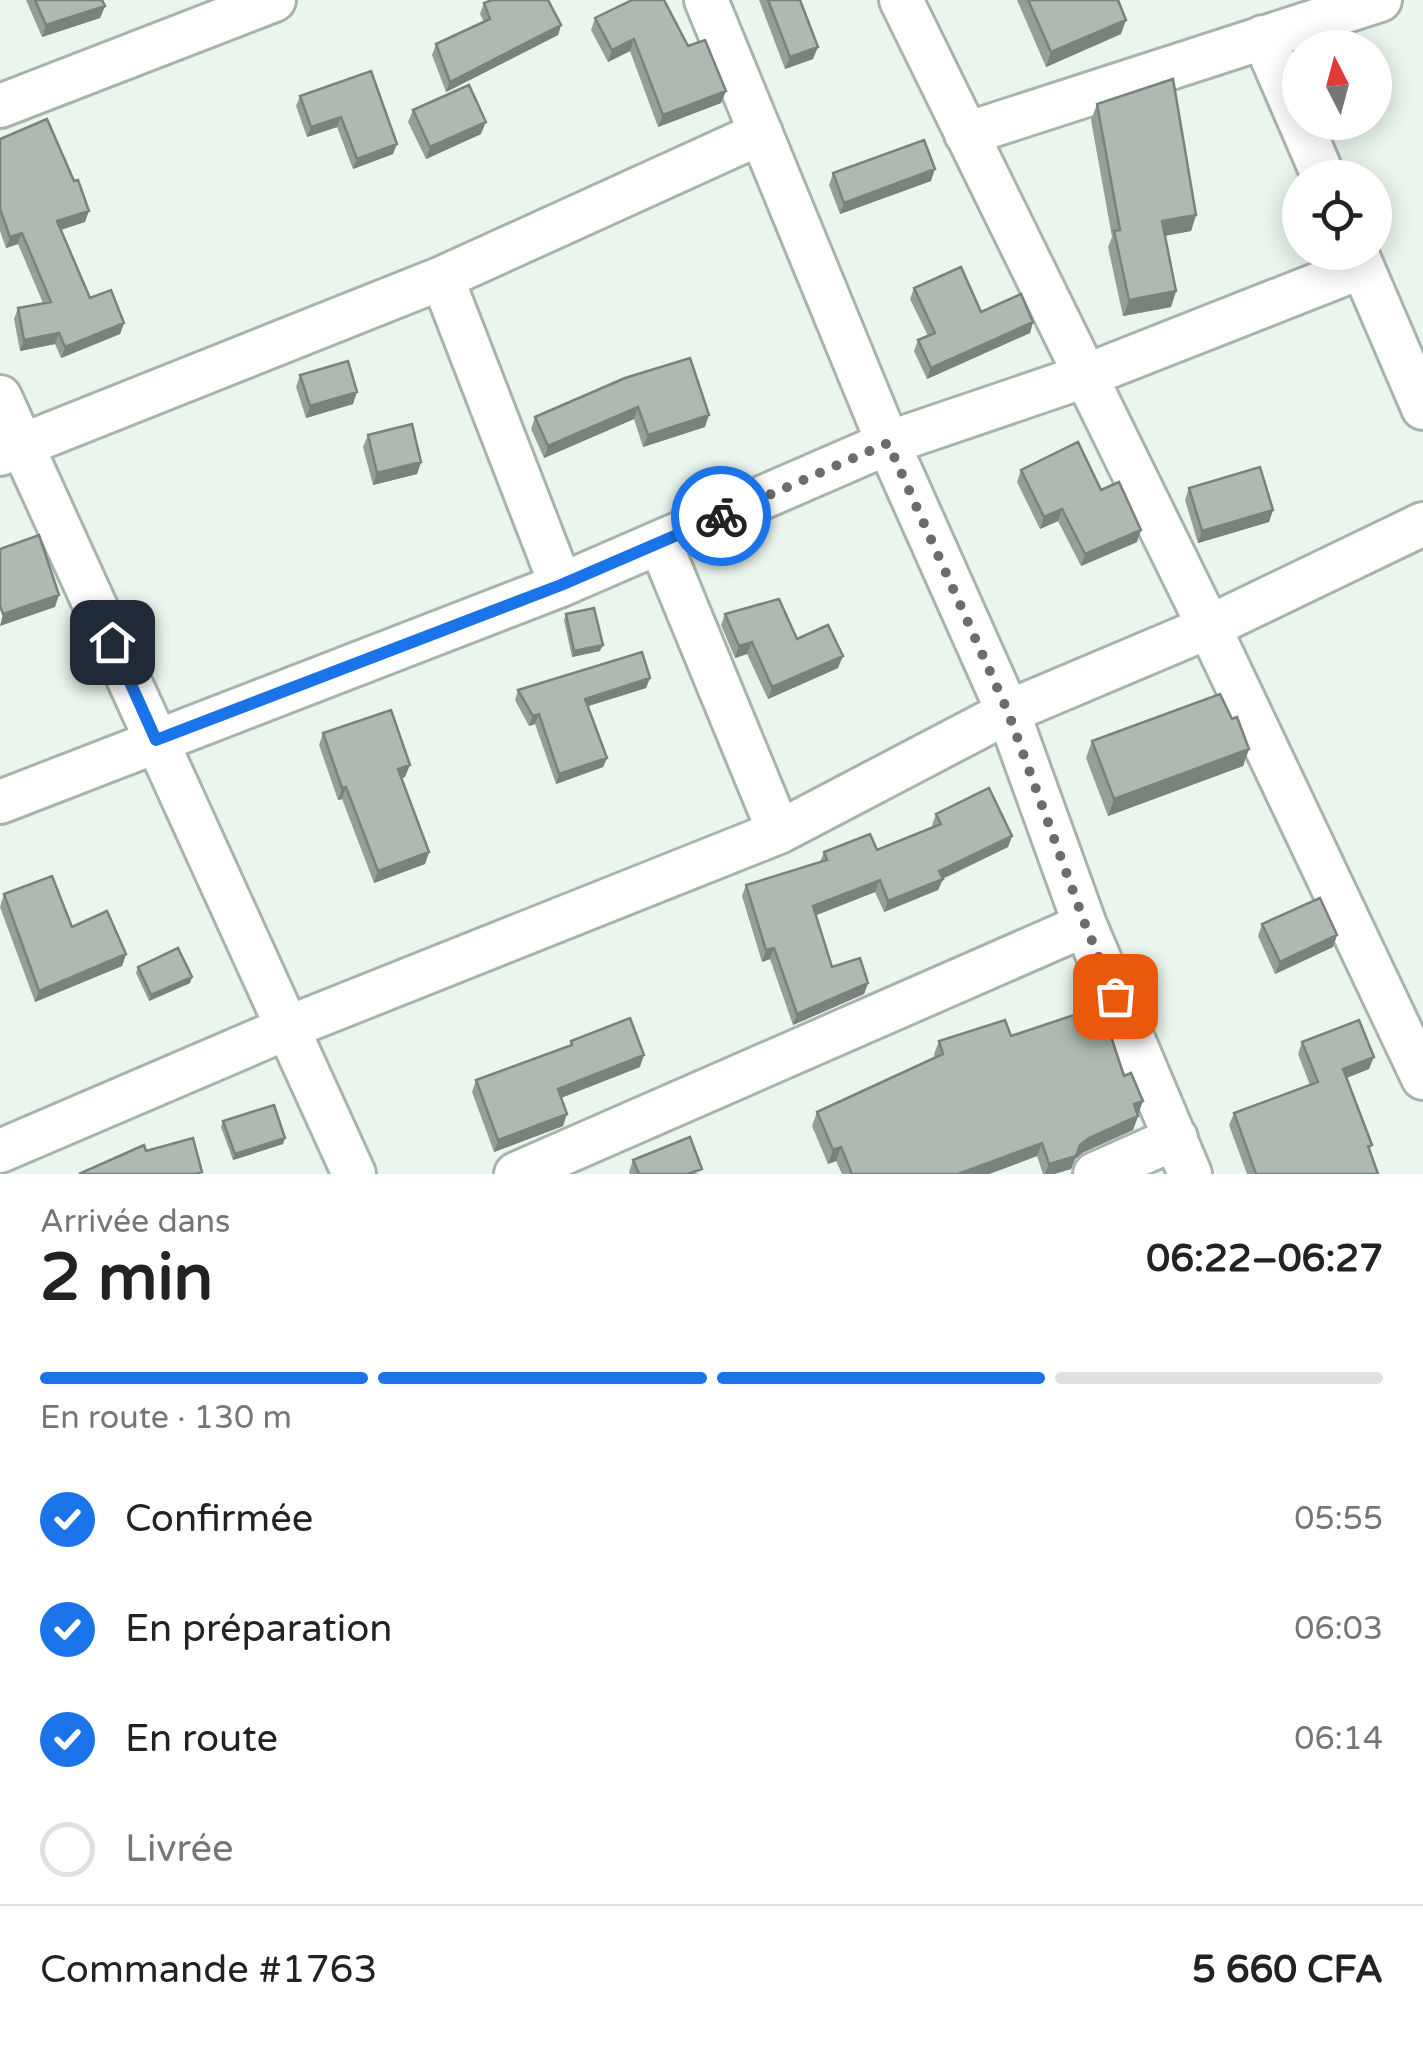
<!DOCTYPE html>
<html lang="fr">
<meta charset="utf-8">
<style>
:root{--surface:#fff;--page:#f2f2f2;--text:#222;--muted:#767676;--line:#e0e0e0;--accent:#1a73e8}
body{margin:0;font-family:"Varela Round",sans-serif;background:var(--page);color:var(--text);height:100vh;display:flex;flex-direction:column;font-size:38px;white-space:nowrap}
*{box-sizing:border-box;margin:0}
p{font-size:32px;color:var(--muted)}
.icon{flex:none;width:55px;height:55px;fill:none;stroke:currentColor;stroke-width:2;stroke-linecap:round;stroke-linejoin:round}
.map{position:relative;height:1174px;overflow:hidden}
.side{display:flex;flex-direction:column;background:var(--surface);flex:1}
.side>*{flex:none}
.needle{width:65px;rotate:354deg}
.controls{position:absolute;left:1282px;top:30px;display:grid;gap:20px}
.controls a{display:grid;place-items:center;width:110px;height:110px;border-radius:50%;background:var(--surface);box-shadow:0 5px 25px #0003;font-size:50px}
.pin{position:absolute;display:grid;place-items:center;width:85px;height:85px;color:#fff;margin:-42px;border-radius:20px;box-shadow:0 5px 15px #0006}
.courier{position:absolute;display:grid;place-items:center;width:100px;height:100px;margin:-50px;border:8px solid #1a73e8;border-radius:50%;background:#fff;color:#222;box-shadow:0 2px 12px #0007}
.head em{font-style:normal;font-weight:800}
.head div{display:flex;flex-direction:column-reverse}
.head{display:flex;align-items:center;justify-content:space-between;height:170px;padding:0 40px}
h1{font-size:65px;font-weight:800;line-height:75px}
.bar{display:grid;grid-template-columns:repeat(4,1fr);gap:15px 10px;align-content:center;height:120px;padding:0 40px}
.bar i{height:12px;border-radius:8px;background:var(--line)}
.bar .selected{background:var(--accent)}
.bar p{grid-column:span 4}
.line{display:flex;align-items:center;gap:25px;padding:0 40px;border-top:2px solid var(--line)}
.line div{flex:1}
ol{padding:0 40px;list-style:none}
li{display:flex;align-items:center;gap:30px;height:110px}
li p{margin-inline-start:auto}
li .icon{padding:10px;border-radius:50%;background:var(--accent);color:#fff;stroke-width:4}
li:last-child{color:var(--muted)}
li i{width:55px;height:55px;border:5px solid var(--line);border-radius:50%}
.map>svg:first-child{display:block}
</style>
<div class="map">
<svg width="1423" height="1174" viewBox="0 0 1423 1174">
<rect width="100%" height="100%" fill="#e9f5ed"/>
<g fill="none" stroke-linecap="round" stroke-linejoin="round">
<defs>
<path id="minor" d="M 706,0 L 888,443 L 1008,712 L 1085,925 L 1190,1174
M 901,0 L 1209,627 L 1423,1078
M 1263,37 L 1300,122
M 0,106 L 274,0
M 1300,122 L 1324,178
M 966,134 L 1380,0
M 1356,252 L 1423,408
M 442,278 L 561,585
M 0,397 L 354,1174
M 0,454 L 442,278 L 761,133
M 660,543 L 779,832
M 0,802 L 561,585 L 888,443 L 1085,376 L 1362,267
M 0,1151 L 287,1028 L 779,832 L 1008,712 L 1209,627 L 1423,524
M 516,1174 L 1085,925
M 1095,1174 L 1176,1138"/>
</defs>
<use href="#minor" stroke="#a8b3ac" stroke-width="48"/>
<use href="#minor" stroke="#fff" stroke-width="42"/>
</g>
<path fill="#959f98" d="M 26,0 L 102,0 L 105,6 L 100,18 L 42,37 Z
M 759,0 L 800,0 L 813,59 L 785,69 Z
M 1017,0 L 1118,0 L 1121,34 L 1046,67 Z
M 484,3 L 561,25 L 558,35 L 446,92 L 432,55 L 436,44 L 484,22 L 480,14 Z
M 595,18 L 688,46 L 726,91 L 721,103 L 658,127 L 630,51 L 608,62 L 591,30 Z
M 371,71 L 393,154 L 353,169 L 337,127 L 307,137 L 296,106 L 300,96 Z
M 1097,104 L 1196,215 L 1191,231 L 1165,236 L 1176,291 L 1171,307 L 1123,316 L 1108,247 L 1112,237 L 1091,120 Z
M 413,110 L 481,134 L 426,159 L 408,122 Z
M 0,139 L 85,222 L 61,230 L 90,298 L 124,323 L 120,334 L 61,358 L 55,344 L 20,351 L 14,319 L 18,308 L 43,303 L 18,244 L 6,248 L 0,231 Z
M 833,173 L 931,181 L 840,214 L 829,185 Z
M 914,288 L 981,312 L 1033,322 L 1030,333 L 927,379 L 914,351 L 918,340 L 928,336 L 910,299 Z
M 690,358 L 705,427 L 643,447 L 634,419 L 544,458 L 531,429 L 535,417 Z
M 300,375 L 353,404 L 306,418 L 296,387 Z
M 368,435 L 421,462 L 417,474 L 373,485 L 363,447 Z
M 1021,470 L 1101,490 L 1137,542 L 1081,566 L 1058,521 L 1040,529 L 1017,482 Z
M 1189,488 L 1273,510 L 1269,522 L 1198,543 L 1185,500 Z
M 566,614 L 600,651 L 572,657 L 564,620 Z
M 725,614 L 797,639 L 838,668 L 768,699 L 747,654 L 735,658 L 721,625 Z
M 650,678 L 646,688 L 588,706 L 607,758 L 603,767 L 556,784 L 535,724 L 529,726 L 515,700 L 518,690 Z
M 1232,719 L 1249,749 L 1243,766 L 1108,816 L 1086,758 L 1092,741 Z
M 323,733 L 405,777 L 401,779 L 429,852 L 425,864 L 374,883 L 342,799 L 338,800 L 319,745 Z
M 936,814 L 1012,836 L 1008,847 L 943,879 L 938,890 L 884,912 L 875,892 L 816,915 L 832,967 L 868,983 L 864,994 L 793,1025 L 770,959 L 762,962 L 742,896 L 746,885 L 820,862 L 824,852 L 877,850 L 933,827 L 932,825 Z
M 4,894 L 126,954 L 122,966 L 35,1002 L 0,907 Z
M 1262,924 L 1337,935 L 1333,947 L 1275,974 L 1258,936 Z
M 138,967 L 190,983 L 149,1001 L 136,973 Z
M 1011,1036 L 1124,1076 L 1138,1116 L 1133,1130 L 1084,1152 L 1075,1159 L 1071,1169 L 1054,1174 L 1043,1174 L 1037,1156 L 989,1174 L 842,1174 L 836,1161 L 828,1164 L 812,1126 L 817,1112 L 935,1057 L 934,1054 L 939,1041 Z
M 571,1041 L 640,1067 L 561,1098 L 563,1126 L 494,1152 L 472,1092 L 476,1080 L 569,1046 Z
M 1302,1042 L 1369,1069 L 1346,1078 L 1372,1145 L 1369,1151 L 1378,1174 L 1247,1174 L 1229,1125 L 1234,1113 L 1310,1085 L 1298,1054 Z
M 223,1121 L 283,1144 L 233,1160 L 221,1127 Z
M 633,1160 L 700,1174 L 630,1174 L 629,1172 Z"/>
<path fill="#79827c" d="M 105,6 L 100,18 L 42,37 L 46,25 Z
M 1126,20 L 1121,34 L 1046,67 L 1051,52 Z
M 561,25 L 558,35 L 446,92 L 450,82 Z
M 634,39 L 630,51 L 608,62 L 612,50 Z
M 818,47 L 813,59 L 785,69 L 790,57 Z
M 726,91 L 721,103 L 658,127 L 663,115 Z
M 341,117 L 337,127 L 307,137 L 311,127 Z
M 486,122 L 481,134 L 426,159 L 430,147 Z
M 397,144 L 393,154 L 353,169 L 357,159 Z
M 935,169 L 931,181 L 840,214 L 844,203 Z
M 89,211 L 85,222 L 53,232 L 57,221 Z
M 1196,215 L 1191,231 L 1157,237 L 1162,221 Z
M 22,233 L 18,244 L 6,248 L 10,237 Z
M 1176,291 L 1171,307 L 1123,316 L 1129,300 Z
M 1033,322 L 1030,333 L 927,379 L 931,368 Z
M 124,323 L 120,334 L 61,358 L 65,347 Z
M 59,333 L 55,344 L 20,351 L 24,340 Z
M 357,392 L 353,404 L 306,418 L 310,406 Z
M 638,407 L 634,419 L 544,458 L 548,446 Z
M 709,415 L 705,427 L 643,447 L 648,435 Z
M 421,462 L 417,474 L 373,485 L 377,473 Z
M 1062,509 L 1058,521 L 1040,529 L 1044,517 Z
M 1273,510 L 1269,522 L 1198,543 L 1202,531 Z
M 1141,530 L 1137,542 L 1081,566 L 1085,554 Z
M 59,595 L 55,607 L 0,626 L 3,614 Z
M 752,642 L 747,654 L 735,658 L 739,646 Z
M 603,645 L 600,651 L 572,657 L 574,651 Z
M 843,656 L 838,668 L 768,699 L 772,687 Z
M 650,678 L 646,688 L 582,708 L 585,699 Z
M 539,714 L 535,724 L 529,726 L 533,716 Z
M 1249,749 L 1243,766 L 1108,816 L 1114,799 Z
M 607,758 L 603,767 L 556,784 L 559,774 Z
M 410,765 L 405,777 L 393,781 L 398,769 Z
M 346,787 L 342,799 L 338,800 L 342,788 Z
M 1012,836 L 1008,847 L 941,879 L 943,879 L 938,890 L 884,912 L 888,901 L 939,871 Z
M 429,852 L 425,864 L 374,883 L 378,871 Z
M 880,880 L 875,892 L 809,918 L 813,906 Z
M 1337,935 L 1333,947 L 1275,974 L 1280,962 Z
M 774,948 L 770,959 L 762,962 L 766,950 Z
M 126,954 L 122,966 L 35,1002 L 39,991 Z
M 192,977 L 190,983 L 149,1001 L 151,995 Z
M 868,983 L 864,994 L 793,1025 L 797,1014 Z
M 644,1055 L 640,1067 L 553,1101 L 558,1089 Z
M 1374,1057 L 1369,1069 L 1339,1081 L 1343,1069 Z
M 1143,1101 L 1138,1115 L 1134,1104 Z
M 567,1114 L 563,1126 L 494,1152 L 498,1140 Z
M 1138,1116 L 1133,1130 L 1084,1152 L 1075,1159 L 1071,1169 L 1054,1174 L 1045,1174 L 1049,1164 L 1089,1138 Z
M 285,1138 L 283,1144 L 233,1160 L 235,1154 Z
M 1042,1143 L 1037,1156 L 989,1174 L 958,1174 Z
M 841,1147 L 836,1161 L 828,1164 L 833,1150 Z"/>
<path fill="#adb9b1" stroke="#79827c" stroke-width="2.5" d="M 35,0 L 102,0 L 105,6 L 46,25 Z
M 492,0 L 548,0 L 561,25 L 450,82 L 436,44 L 490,19 L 484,3 Z
M 632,0 L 664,0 L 688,46 L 705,40 L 726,91 L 663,115 L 634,39 L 612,50 L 595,18 Z
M 768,0 L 800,0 L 818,47 L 790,57 Z
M 1028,0 L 1118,0 L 1126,20 L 1051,52 Z
M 371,71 L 397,144 L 357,159 L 341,117 L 311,127 L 300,96 Z
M 1173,79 L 1196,215 L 1162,221 L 1176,291 L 1129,300 L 1114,231 L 1120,230 L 1097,104 Z
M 469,85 L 486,122 L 430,147 L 413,110 Z
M 47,119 L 74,181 L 78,180 L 89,211 L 57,221 L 90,298 L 111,290 L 124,323 L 65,347 L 59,333 L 24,340 L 18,308 L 51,302 L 22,233 L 10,237 L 0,209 L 0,139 Z
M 924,140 L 935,169 L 844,203 L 833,173 Z
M 961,267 L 981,312 L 1021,294 L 1033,322 L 931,368 L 918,340 L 935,333 L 914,288 Z
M 690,358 L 709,415 L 648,435 L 638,407 L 548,446 L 535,417 L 625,378 Z
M 348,361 L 357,392 L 310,406 L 300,375 Z
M 412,424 L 421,462 L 377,473 L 368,435 Z
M 1078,442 L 1101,490 L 1119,482 L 1141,530 L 1085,554 L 1062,509 L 1044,517 L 1021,470 Z
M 1260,467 L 1273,510 L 1202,531 L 1189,488 Z
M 39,535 L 59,595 L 3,614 L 0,606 L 0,549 Z
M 779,599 L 797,639 L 828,625 L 843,656 L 772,687 L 752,642 L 739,646 L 725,614 Z
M 594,608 L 603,645 L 574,651 L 566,614 Z
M 642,652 L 650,678 L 585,699 L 607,758 L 559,774 L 539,714 L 533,716 L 518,690 Z
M 1220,694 L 1232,719 L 1237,717 L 1249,749 L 1114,799 L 1092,741 Z
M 391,710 L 410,765 L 398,769 L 429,852 L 378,871 L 346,787 L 342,788 L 323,733 Z
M 989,788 L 1012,836 L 939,871 L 943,879 L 888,901 L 880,880 L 813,906 L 832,967 L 860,958 L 868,983 L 797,1014 L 774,948 L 766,950 L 746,885 L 827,860 L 824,852 L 870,834 L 877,850 L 941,824 L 936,814 Z
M 52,876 L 72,927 L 107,911 L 126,954 L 39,991 L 4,894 Z
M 1320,898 L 1337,935 L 1280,962 L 1262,924 Z
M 178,948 L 192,977 L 151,995 L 138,967 Z
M 1101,1006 L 1124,1076 L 1131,1073 L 1143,1101 L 1134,1104 L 1138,1116 L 1089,1138 L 1080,1145 L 1076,1156 L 1049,1164 L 1042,1143 L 958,1174 L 852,1174 L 841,1147 L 833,1150 L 817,1112 L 943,1054 L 939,1041 L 1005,1020 L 1011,1036 Z
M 630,1018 L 644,1055 L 558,1089 L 567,1114 L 498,1140 L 476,1080 L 572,1045 L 571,1041 Z
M 1359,1020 L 1374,1057 L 1343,1069 L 1372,1145 L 1368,1146 L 1378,1174 L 1256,1174 L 1234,1113 L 1318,1082 L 1302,1042 Z
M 274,1105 L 285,1138 L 235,1154 L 223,1121 Z
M 690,1137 L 702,1169 L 688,1174 L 639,1174 L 633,1160 Z
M 193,1138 L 202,1172 L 196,1174 L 79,1174 L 144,1145 L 146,1151 Z"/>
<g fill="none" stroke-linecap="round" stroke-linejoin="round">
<path stroke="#686e6a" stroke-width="10" stroke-dasharray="0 18" d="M 721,516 L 888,443 L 1008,712 L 1085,924 L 1115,996"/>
<path stroke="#1a73e8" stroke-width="12" d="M 112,642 L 156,740 L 561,585 L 721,516"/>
</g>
</svg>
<div class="controls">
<a><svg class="needle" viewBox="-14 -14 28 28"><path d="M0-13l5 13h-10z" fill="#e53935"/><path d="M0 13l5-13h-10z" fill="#767676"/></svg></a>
<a><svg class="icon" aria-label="locate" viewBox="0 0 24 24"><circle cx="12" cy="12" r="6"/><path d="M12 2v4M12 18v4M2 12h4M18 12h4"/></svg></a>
</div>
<div class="pin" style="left:1115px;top:996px;background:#ea580c"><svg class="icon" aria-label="bag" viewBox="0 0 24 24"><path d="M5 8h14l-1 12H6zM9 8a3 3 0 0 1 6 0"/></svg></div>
<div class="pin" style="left:112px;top:642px;background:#1f2937"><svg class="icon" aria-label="home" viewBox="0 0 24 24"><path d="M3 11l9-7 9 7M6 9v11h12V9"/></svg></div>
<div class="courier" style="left:721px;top:516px"><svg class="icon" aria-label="bike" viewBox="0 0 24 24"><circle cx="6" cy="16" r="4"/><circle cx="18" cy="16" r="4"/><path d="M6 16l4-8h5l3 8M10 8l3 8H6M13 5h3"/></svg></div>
</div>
<section class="side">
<div class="head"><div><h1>2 min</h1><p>Arrivée dans</p></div><em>06:22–06:27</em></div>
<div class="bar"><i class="selected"></i><i class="selected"></i><i class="selected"></i><i></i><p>En route · 130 m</p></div>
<ol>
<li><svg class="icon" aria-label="check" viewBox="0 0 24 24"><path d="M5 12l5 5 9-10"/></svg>Confirmée<p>05:55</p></li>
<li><svg class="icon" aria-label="check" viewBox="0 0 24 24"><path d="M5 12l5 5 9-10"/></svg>En préparation<p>06:03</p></li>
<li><svg class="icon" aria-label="check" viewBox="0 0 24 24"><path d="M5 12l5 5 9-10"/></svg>En route<p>06:14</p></li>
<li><i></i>Livrée</li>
</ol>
<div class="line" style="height:130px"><div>Commande #1763</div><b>5 660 CFA</b></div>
</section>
